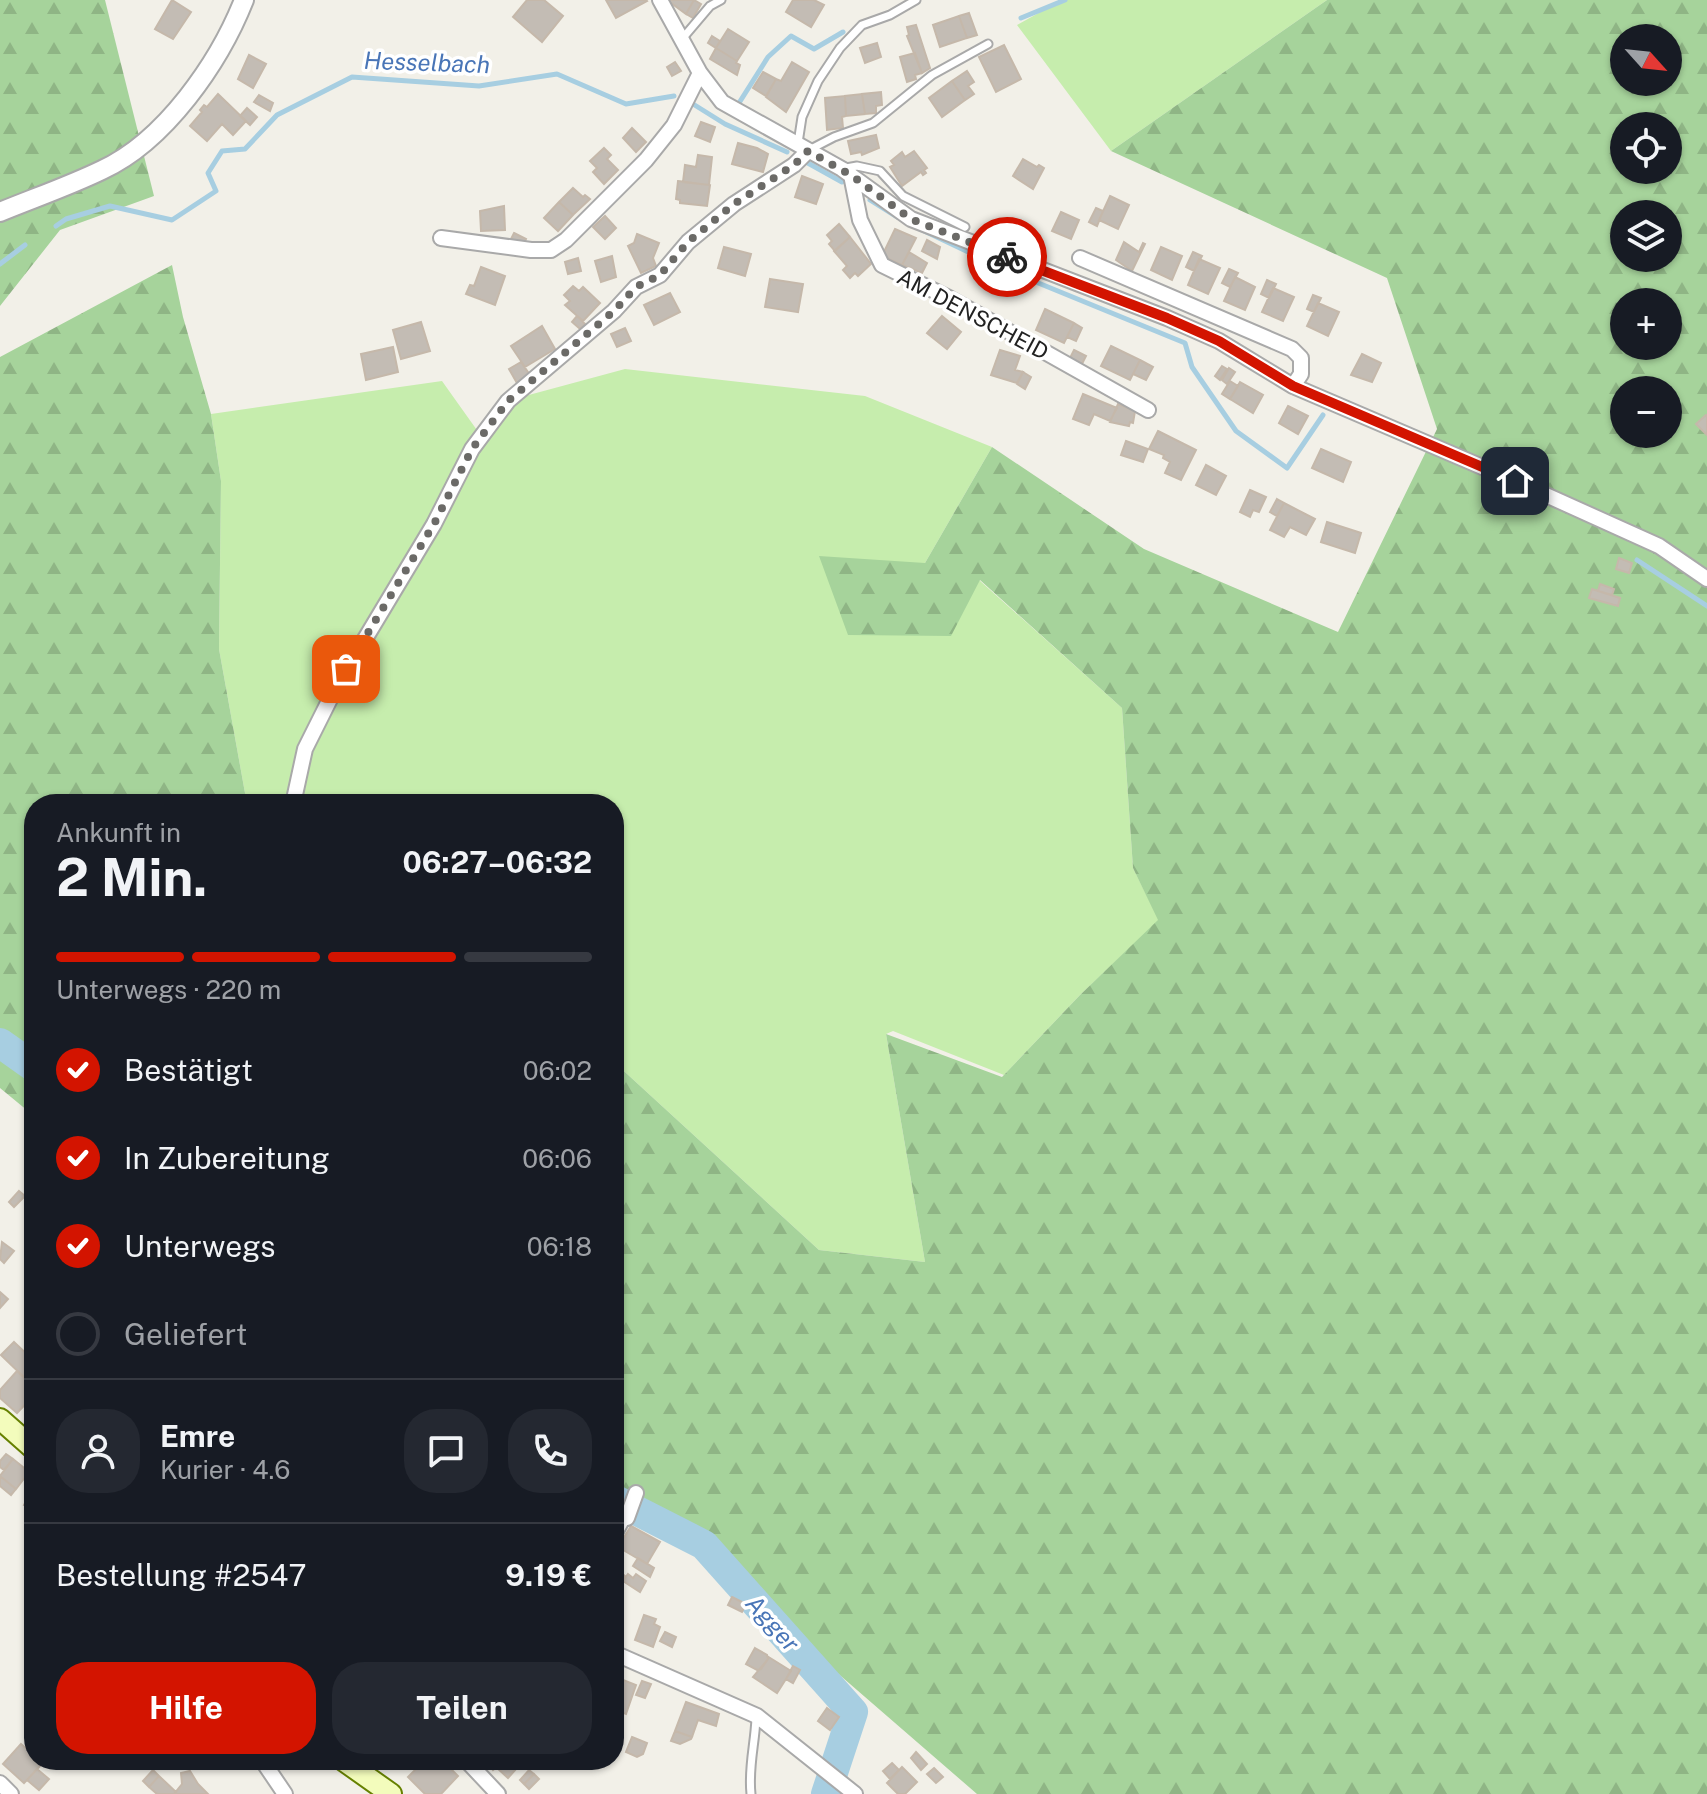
<!DOCTYPE html>
<html lang="de">
<meta charset="utf-8">
<style>
:root{--surface:#171b24;--page:#242831;--text:#f1f3f6;--muted:#9ea1a6;--line:#363941;--accent:#d31400}
body{margin:0;font-family:"Public Sans",sans-serif;background:var(--page);color:var(--text);height:100vh;display:flex;flex-direction:column;font-size:30px;white-space:nowrap}
*{box-sizing:border-box;margin:0}
p{font-size:26px;color:var(--muted)}
.icon{flex:none;width:44px;height:44px;fill:none;stroke:currentColor;stroke-width:2;stroke-linecap:round;stroke-linejoin:round}
.map{position:relative;flex:1;overflow:hidden}
.sheet{position:absolute;left:24px;top:794px;width:600px;height:976px;display:flex;flex-direction:column;background:var(--surface);border-radius:32px;box-shadow:0 2px 6px #0004}
.sheet>*{flex:none}
.needle{width:52px;rotate:117deg}
.fabs{position:absolute;left:1610px;top:24px;display:grid;gap:16px}
.fabs a{display:grid;place-items:center;width:72px;height:72px;border-radius:50%;background:var(--surface);box-shadow:0 2px 6px #0004;font-size:40px}
.pin{position:absolute;display:grid;place-items:center;width:68px;height:68px;color:#fff;margin:-34px;border-radius:16px;box-shadow:0 4px 12px #0006}
.courier{position:absolute;display:grid;place-items:center;width:80px;height:80px;margin:-40px;border:6px solid #d31400;border-radius:50%;background:#fff;color:#222;box-shadow:0 2px 10px #0007}
.headline em{font-style:normal;font-weight:700}
.headline div{display:flex;flex-direction:column-reverse}
.headline{display:flex;align-items:center;justify-content:space-between;height:136px;padding:0 32px}
h1{font-size:52px;font-weight:700;line-height:60px}
.bar{display:grid;grid-template-columns:repeat(4,1fr);gap:12px 8px;align-content:center;height:96px;padding:0 32px}
.bar i{height:10px;border-radius:6px;background:var(--line)}
.bar .active{background:var(--accent)}
.bar p{grid-column:span 4}
.line{display:flex;align-items:center;gap:20px;padding:0 32px;border-top:2px solid var(--line)}
.line div{flex:1}
.round{display:grid;place-items:center;flex:none;width:84px;height:84px;border-radius:32px;background:var(--page)}
ol{padding:0 32px;list-style:none}
li{display:flex;align-items:center;gap:24px;height:88px}
li p{margin-inline-start:auto}
li .icon{padding:8px;border-radius:50%;background:var(--accent);color:#fff;stroke-width:4}
li:last-child{color:var(--muted)}
li i{width:44px;height:44px;border:4px solid var(--line);border-radius:50%}
.cta{display:flex;gap:16px;margin-top:auto;padding:16px 32px}
.cta a{flex:1;height:92px;border-radius:32px;background:var(--accent);color:#fff;font-size:32px;font-weight:700;line-height:92px;text-align:center}
.cta a+a{background:var(--page);color:var(--text)}
.map>svg:first-child{display:block}
</style>
<div class="map">
<svg width="1707" height="1794" viewBox="0 0 1707 1794">
<defs>
<pattern id="forest-firs" width="22" height="20" patternUnits="userSpaceOnUse" patternTransform="scale(2)"><rect width="22" height="20" fill="#a6d39b"/><path d="M5 1l3.5 6h-7zM16 11l3.5 6h-7z" fill="#8fb585"/></pattern>
</defs>
<rect width="100%" height="100%" fill="#f2f0e8"/>
<path fill="#c6edad" d="M 1062,0 L 1327,0 L 1111,151 L 1017,25 Z
M 625,369 L 865,396 L 992,447 L 925,563 L 979,580 L 1122,708 L 1133,868 L 1159,920 L 1080,995 L 1004,1075 L 893,1031 L 886,1034 L 925,1262 L 819,1250 L 614,1062 L 614,804 L 295,804 L 306,750 L 474,451 L 514,399 Z
M 442,381 L 479,433 L 333,686 L 291,804 L 247,804 L 219,649 L 221,481 L 211,414 Z"/>
<path fill="url(#forest-firs)" fill-rule="evenodd" d="M 0,0 L 105,0 L 154,196 L 60,230 L 0,306 Z
M 1327,0 L 1707,0 L 1707,1794 L 977,1794 L 693,1548 L 614,1511 L 614,1062 L 819,1250 L 925,1262 L 886,1034 L 1002,1077 L 1080,995 L 1158,920 L 1133,868 L 1122,708 L 980,580 L 951,636 L 848,635 L 819,556 L 925,563 L 992,447 L 1144,549 L 1338,632 L 1437,429 L 1387,278 L 1111,151 ZM 1624,38 L 1668,38 L 1668,82 L 1624,82 ZM 1624,126 L 1668,126 L 1668,170 L 1624,170 ZM 1624,214 L 1668,214 L 1668,258 L 1624,258 ZM 1624,302 L 1668,302 L 1668,346 L 1624,346 ZM 1624,390 L 1668,390 L 1668,434 L 1624,434 Z
M 172,265 L 183,317 L 211,414 L 221,481 L 219,649 L 247,804 L 34,804 L 34,1116 L 0,1088 L 0,357 Z"/>
<g fill="none" stroke-linecap="round" stroke-linejoin="round">
<path stroke="#a7cee1" stroke-width="5" d="M 1021,18 L 1065,0
M 739,103 L 768,57 L 791,36 L 814,49 L 843,32
M 693,104 L 725,124 L 787,152
M 806,162 L 842,182
M 870,200 L 897,217
M 56,226 L 66,219 L 110,206 L 172,220 L 216,191 L 208,173 L 222,151 L 245,149 L 277,115 L 352,77 L 479,86 L 557,74 L 626,104 L 674,96
M 920,229 L 1004,269 L 1185,343 L 1192,367 L 1236,431 L 1287,468 L 1323,415
M 0,264 L 25,245
M 1637,560 L 1707,606"/>
<path stroke="#a7cee1" stroke-width="30" d="M 0,1043 L 34,1067
M 614,1499 L 704,1545 L 853,1712 L 826,1794"/>
</g>
<path fill="#c3bcb4" stroke="#c5b8aa" stroke-width="2" d="M 172,0 L 191,12 L 173,39 L 155,29 Z
M 527,0 L 544,0 L 563,16 L 542,42 L 513,17 Z
M 606,0 L 646,0 L 647,1 L 616,18 Z
M 667,0 L 694,0 L 686,14 Z
M 694,0 L 701,4 L 693,18 L 686,14 Z
M 793,0 L 814,0 L 824,5 L 811,27 L 786,12 Z
M 969,13 L 977,35 L 967,38 L 959,16 Z
M 959,16 L 967,38 L 940,47 L 933,25 Z
M 916,25 L 930,68 L 922,73 L 907,36 L 909,35 L 907,27 Z
M 728,29 L 749,42 L 737,61 L 716,48 Z
M 712,36 L 720,41 L 716,48 L 708,43 Z
M 877,43 L 881,57 L 865,63 L 860,48 Z
M 1004,45 L 1021,79 L 996,92 L 979,57 Z
M 716,48 L 737,61 L 736,63 L 740,65 L 737,75 L 710,59 Z
M 915,53 L 922,73 L 915,75 L 916,79 L 907,82 L 900,57 Z
M 249,55 L 266,64 L 253,88 L 238,79 Z
M 675,62 L 681,71 L 672,76 L 667,67 Z
M 792,62 L 809,72 L 786,112 L 766,97 L 776,79 L 781,81 Z
M 967,71 L 974,82 L 968,86 L 974,94 L 965,100 L 952,81 Z
M 763,72 L 776,79 L 766,96 L 753,88 Z
M 952,81 L 965,100 L 942,117 L 929,98 Z
M 881,92 L 882,105 L 876,106 L 876,113 L 865,114 L 862,94 Z
M 218,94 L 246,121 L 233,135 L 222,124 L 207,141 L 190,126 L 202,112 L 200,110 L 204,105 L 207,107 Z
M 862,94 L 865,114 L 846,116 L 845,96 Z
M 259,95 L 273,103 L 270,111 L 254,102 Z
M 845,96 L 846,116 L 842,117 L 843,128 L 827,130 L 825,98 Z
M 247,108 L 257,117 L 250,125 L 240,116 Z
M 701,122 L 715,127 L 710,142 L 695,136 Z
M 632,128 L 646,142 L 636,152 L 623,138 Z
M 876,135 L 879,148 L 862,155 L 861,152 L 851,154 L 848,141 Z
M 738,143 L 757,148 L 768,154 L 763,172 L 732,164 Z
M 604,148 L 611,155 L 607,159 L 618,170 L 604,184 L 593,172 L 597,168 L 590,161 Z
M 914,151 L 927,168 L 924,170 L 926,173 L 923,175 L 921,172 L 902,186 L 890,167 L 894,165 L 891,161 L 902,152 L 905,157 Z
M 698,155 L 712,157 L 709,185 L 683,182 L 685,165 L 696,167 Z
M 1023,159 L 1037,167 L 1039,165 L 1044,168 L 1033,189 L 1013,176 Z
M 802,176 L 823,184 L 816,204 L 795,197 Z
M 678,181 L 710,185 L 707,206 L 680,203 L 680,200 L 676,199 Z
M 573,188 L 583,197 L 585,195 L 590,199 L 573,215 L 559,202 Z
M 1110,196 L 1129,205 L 1118,229 L 1099,220 Z
M 559,202 L 573,215 L 558,231 L 544,218 Z
M 504,206 L 505,230 L 481,231 L 480,211 Z
M 1096,208 L 1103,211 L 1097,226 L 1089,222 Z
M 1061,212 L 1079,220 L 1071,239 L 1052,231 Z
M 605,216 L 616,228 L 605,239 L 593,227 Z
M 839,224 L 850,237 L 835,251 L 829,244 L 832,241 L 827,235 Z
M 895,229 L 916,238 L 902,265 L 882,256 Z
M 514,233 L 526,239 L 523,245 L 511,239 Z
M 637,234 L 659,243 L 653,258 L 656,266 L 641,273 L 628,246 L 634,243 Z
M 850,237 L 871,264 L 858,276 L 855,273 L 850,278 L 843,270 L 847,266 L 834,251 Z
M 927,240 L 940,247 L 937,259 L 922,251 Z
M 1124,242 L 1139,252 L 1143,243 L 1145,244 L 1132,271 L 1116,260 Z
M 724,247 L 751,254 L 745,276 L 718,268 Z
M 1161,247 L 1182,256 L 1172,280 L 1151,270 Z
M 909,252 L 927,263 L 922,273 L 902,265 Z
M 1193,252 L 1202,256 L 1194,271 L 1186,267 Z
M 612,256 L 616,277 L 601,282 L 595,261 Z
M 578,258 L 581,271 L 568,274 L 565,262 Z
M 1199,259 L 1220,268 L 1208,294 L 1188,285 Z
M 481,267 L 505,276 L 495,305 L 466,294 L 470,285 L 474,286 Z
M 1229,269 L 1238,273 L 1230,287 L 1222,283 Z
M 1235,277 L 1255,287 L 1245,310 L 1224,301 Z
M 770,279 L 803,284 L 798,312 L 765,307 Z
M 1267,280 L 1276,284 L 1269,298 L 1261,294 Z
M 573,286 L 579,291 L 583,287 L 600,303 L 583,321 L 565,305 L 570,301 L 564,295 Z
M 1273,288 L 1294,297 L 1283,321 L 1262,312 Z
M 670,293 L 680,312 L 654,325 L 644,305 Z
M 1313,295 L 1321,298 L 1314,312 L 1307,309 Z
M 1318,303 L 1339,312 L 1328,336 L 1307,326 Z
M 1045,309 L 1074,323 L 1064,343 L 1036,330 Z
M 577,316 L 585,324 L 580,329 L 572,322 Z
M 942,316 L 961,332 L 947,349 L 927,333 Z
M 421,322 L 430,351 L 401,359 L 393,330 Z
M 1074,323 L 1082,328 L 1076,341 L 1067,337 Z
M 542,326 L 555,349 L 525,367 L 511,346 Z
M 625,328 L 631,341 L 617,347 L 611,334 Z
M 1111,346 L 1140,360 L 1130,380 L 1101,366 Z
M 393,347 L 398,372 L 366,380 L 361,354 Z
M 1000,350 L 1020,356 L 1015,370 L 1023,372 L 1017,383 L 991,375 Z
M 1074,350 L 1086,356 L 1082,364 L 1070,358 Z
M 1362,354 L 1381,363 L 1372,382 L 1351,375 Z
M 1140,360 L 1153,367 L 1146,380 L 1133,374 Z
M 521,362 L 530,375 L 517,383 L 509,369 Z
M 1222,366 L 1227,369 L 1220,380 L 1215,376 Z
M 1229,368 L 1235,372 L 1227,384 L 1222,380 Z
M 1023,372 L 1031,377 L 1025,389 L 1017,384 Z
M 1230,381 L 1238,386 L 1230,399 L 1222,394 Z
M 1240,382 L 1263,395 L 1253,413 L 1230,399 Z
M 1083,394 L 1117,408 L 1110,421 L 1094,414 L 1089,425 L 1073,419 Z
M 1118,404 L 1135,411 L 1133,423 L 1130,422 L 1129,426 L 1110,422 Z
M 1288,406 L 1308,416 L 1298,434 L 1279,423 Z
M 1706,415 L 1707,416 L 1707,435 L 1696,424 Z
M 1158,431 L 1196,450 L 1181,480 L 1165,473 L 1170,462 L 1163,458 L 1164,455 L 1149,449 Z
M 1126,441 L 1148,449 L 1143,462 L 1121,455 Z
M 1321,449 L 1351,462 L 1343,482 L 1312,468 Z
M 1206,465 L 1226,476 L 1216,495 L 1196,485 Z
M 1250,490 L 1266,497 L 1259,512 L 1253,510 L 1250,517 L 1240,512 Z
M 1277,499 L 1284,503 L 1277,516 L 1270,512 Z
M 1284,503 L 1315,519 L 1306,535 L 1290,527 L 1284,537 L 1270,530 Z
M 1327,522 L 1361,533 L 1355,553 L 1321,542 Z
M 1619,558 L 1632,563 L 1629,573 L 1616,569 Z
M 1600,584 L 1614,589 L 1612,595 L 1598,591 Z
M 1592,589 L 1620,598 L 1618,606 L 1589,598 Z
M 19,1191 L 25,1196 L 14,1207 L 9,1202 Z
M 2,1242 L 14,1251 L 4,1263 L 0,1259 Z
M 0,1292 L 8,1299 L 0,1308 Z
M 14,1342 L 34,1361 L 34,1373 L 27,1380 L 1,1355 Z
M 17,1371 L 34,1387 L 34,1395 L 17,1413 L 0,1398 L 0,1390 Z
M 6,1454 L 13,1459 L 4,1470 L 0,1467 L 0,1461 Z
M 13,1459 L 29,1472 L 16,1489 L 0,1476 Z
M 0,1476 L 16,1489 L 11,1495 L 0,1486 Z
M 33,1488 L 34,1489 L 34,1510 L 24,1505 Z
M 631,1526 L 660,1542 L 647,1564 L 618,1547 Z
M 638,1558 L 654,1568 L 650,1577 L 633,1566 Z
M 614,1567 L 625,1576 L 618,1583 L 614,1580 Z
M 628,1574 L 633,1578 L 636,1574 L 646,1581 L 640,1592 L 623,1581 Z
M 732,1597 L 746,1604 L 742,1612 L 728,1605 Z
M 644,1615 L 656,1619 L 654,1624 L 660,1627 L 653,1647 L 635,1640 Z
M 665,1632 L 676,1637 L 672,1647 L 660,1641 Z
M 755,1648 L 767,1655 L 768,1659 L 761,1669 L 757,1670 L 746,1664 Z
M 767,1656 L 791,1671 L 777,1693 L 753,1677 L 768,1659 Z
M 793,1666 L 800,1670 L 793,1683 L 786,1679 Z
M 618,1678 L 636,1685 L 626,1714 L 614,1709 L 614,1690 Z
M 642,1681 L 651,1684 L 645,1698 L 636,1695 Z
M 686,1702 L 719,1714 L 716,1726 L 698,1720 L 692,1737 L 675,1731 Z
M 827,1708 L 839,1717 L 830,1730 L 818,1721 Z
M 675,1731 L 692,1737 L 691,1739 L 680,1744 L 671,1741 Z
M 632,1737 L 647,1743 L 643,1754 L 637,1757 L 626,1752 Z
M 21,1744 L 34,1755 L 34,1760 L 43,1763 L 24,1783 L 3,1764 Z
M 916,1752 L 927,1764 L 921,1770 L 911,1758 Z
M 425,1760 L 442,1760 L 458,1776 L 441,1794 L 425,1794 L 408,1777 Z
M 485,1760 L 503,1760 L 504,1761 L 493,1770 Z
M 503,1760 L 524,1760 L 508,1778 L 496,1767 Z
M 892,1763 L 899,1770 L 890,1779 L 883,1771 Z
M 902,1767 L 917,1782 L 905,1794 L 898,1794 L 887,1783 Z
M 934,1768 L 943,1777 L 936,1783 L 927,1774 Z
M 37,1769 L 49,1779 L 39,1790 L 27,1780 Z
M 153,1770 L 159,1776 L 149,1787 L 143,1781 Z
M 529,1770 L 534,1774 L 524,1784 L 520,1780 Z
M 190,1771 L 198,1784 L 208,1794 L 174,1794 L 182,1784 L 181,1773 Z
M 534,1774 L 539,1779 L 529,1789 L 524,1784 Z
M 159,1776 L 176,1792 L 174,1794 L 157,1794 L 149,1787 Z"/>
<g fill="none" stroke-linecap="round" stroke-linejoin="round">
<defs>
<path id="service" d="M 682,39 L 710,6 L 721,0
M 798,143 L 802,117 L 818,81 L 840,48 L 862,25 L 890,15 L 916,0
M 809,150 L 834,137 L 873,123 L 932,75 L 988,44
M 846,168 L 857,166 L 880,171 L 903,196 L 965,227
M 614,1542 L 627,1518
M 751,1794 C 748,1768 755,1744 756,1718"/>
<path id="minor" d="M 660,0 L 700,73 L 722,102 L 842,169 L 911,219 L 1167,318 L 1219,341 L 1293,386 L 1515,481 L 1659,546 L 1707,579
M 851,175 L 860,220 L 882,265 L 949,298 L 1148,410
M 441,238 L 531,250 L 551,250 L 566,240 L 646,160 L 674,125 L 700,73
M 1080,258 L 1292,349 L 1301,358 L 1301,374 L 1293,386
M 293,804 L 305,749 L 335,689 L 434,524 L 472,449 L 508,401 L 614,311 L 636,287 L 660,275 L 688,242 L 734,204 L 794,165 L 808,151
M 627,1518 L 636,1493
M 614,1653 L 757,1716 L 855,1794
M 262,1760 L 285,1794
M 466,1760 L 498,1794
M 0,1783 L 11,1794"/>
<path id="tertiary" d="M 0,212 C 34,198 69,186 102,170 C 165,141 219,63 244,0"/>
<path id="secondary" d="M 0,1419 L 34,1449
M 343,1760 L 391,1794"/>
</defs>
<use href="#service" stroke="#a9a9a9" stroke-width="11"/>
<use href="#minor" stroke="#a9a9a9" stroke-width="18"/>
<use href="#tertiary" stroke="#a9a9a9" stroke-width="22"/>
<use href="#secondary" stroke="#668100" stroke-width="24"/>
<use href="#service" stroke="#fff" stroke-width="7"/>
<use href="#minor" stroke="#fff" stroke-width="14"/>
<use href="#tertiary" stroke="#fff" stroke-width="18"/>
<use href="#secondary" stroke="#f3fcbc" stroke-width="20"/>
</g>
<g fill="none" stroke-linecap="round" stroke-linejoin="round">
<path stroke="#6b6a67" stroke-width="8" stroke-dasharray="0 14.4" d="M 346,669 L 434,524 L 472,449 L 508,401 L 614,311 L 636,287 L 660,275 L 688,242 L 734,204 L 794,165 L 808,151 L 851,175 L 911,219 L 1007,257"/>
<path stroke="#d31400" stroke-width="10" d="M 1007,257 L 1167,318 L 1219,341 L 1293,386 L 1515,481"/>
</g>
<g text-anchor="middle" dominant-baseline="central" stroke-width="7" stroke-linejoin="round" paint-order="stroke">
<g font-size="22" fill="#222" stroke="#fff">
<text transform="translate(973 314) rotate(28)">AM DENSCHEID</text>
</g>
<g font-size="24" font-style="italic" fill="#4975b7" stroke="#fff">
<text transform="translate(427 62) rotate(2)">Hesselbach</text>
<text transform="translate(773 1623) rotate(48)">Agger</text>
</g>
</g>
</svg>
<div class="fabs">
<a><svg class="needle" viewBox="-14 -14 28 28"><path d="M0-13l5 13h-10z" fill="#e53935"/><path d="M0 13l5-13h-10z" fill="#9ea1a6"/></svg></a>
<a><svg class="icon" aria-label="locate" viewBox="0 0 24 24"><circle cx="12" cy="12" r="6"/><path d="M12 2v4M12 18v4M2 12h4M18 12h4"/></svg></a>
<a><svg class="icon" aria-label="layers" viewBox="0 0 24 24"><path d="M12 4l9 5-9 5-9-5zM3 14l9 5 9-5"/></svg></a>
<a>+</a>
<a>−</a>
</div>
<div class="pin" style="left:346px;top:669px;background:#ea580c"><svg class="icon" aria-label="bag" viewBox="0 0 24 24"><path d="M5 8h14l-1 12H6zM9 8a3 3 0 0 1 6 0"/></svg></div>
<div class="pin" style="left:1515px;top:481px;background:#1f2937"><svg class="icon" aria-label="home" viewBox="0 0 24 24"><path d="M3 11l9-7 9 7M6 9v11h12V9"/></svg></div>
<div class="courier" style="left:1007px;top:257px"><svg class="icon" aria-label="bike" viewBox="0 0 24 24"><circle cx="6" cy="16" r="4"/><circle cx="18" cy="16" r="4"/><path d="M6 16l4-8h5l3 8M10 8l3 8H6M13 5h3"/></svg></div>
<section class="sheet">
<div class="headline"><div><h1>2 Min.</h1><p>Ankunft in</p></div><em>06:27–06:32</em></div>
<div class="bar"><i class="active"></i><i class="active"></i><i class="active"></i><i></i><p>Unterwegs · 220 m</p></div>
<ol>
<li><svg class="icon" aria-label="check" viewBox="0 0 24 24"><path d="M5 12l5 5 9-10"/></svg>Bestätigt<p>06:02</p></li>
<li><svg class="icon" aria-label="check" viewBox="0 0 24 24"><path d="M5 12l5 5 9-10"/></svg>In Zubereitung<p>06:06</p></li>
<li><svg class="icon" aria-label="check" viewBox="0 0 24 24"><path d="M5 12l5 5 9-10"/></svg>Unterwegs<p>06:18</p></li>
<li><i></i>Geliefert</li>
</ol>
<div class="line" style="height:144px"><a class="round"><svg class="icon" aria-label="person" viewBox="0 0 24 24"><circle cx="12" cy="8" r="4"/><path d="M4 21q1-7 8-7t8 7"/></svg></a><div><b>Emre</b><p>Kurier · 4.6</p></div><a class="round"><svg class="icon" aria-label="chat" viewBox="0 0 24 24"><path d="M4 5h16v11H9l-5 4z"/></svg></a><a class="round"><svg class="icon" aria-label="phone" viewBox="0 0 24 24"><path d="M5 4h4l2 5-3 2q2 4 5 5l2-3 5 2v4C11 20 4 13 5 4z"/></svg></a></div>
<div class="line" style="height:104px"><div>Bestellung #2547</div><b>9.19 €</b></div>
<div class="cta"><a>Hilfe</a><a>Teilen</a></div>
</section>
</div>
